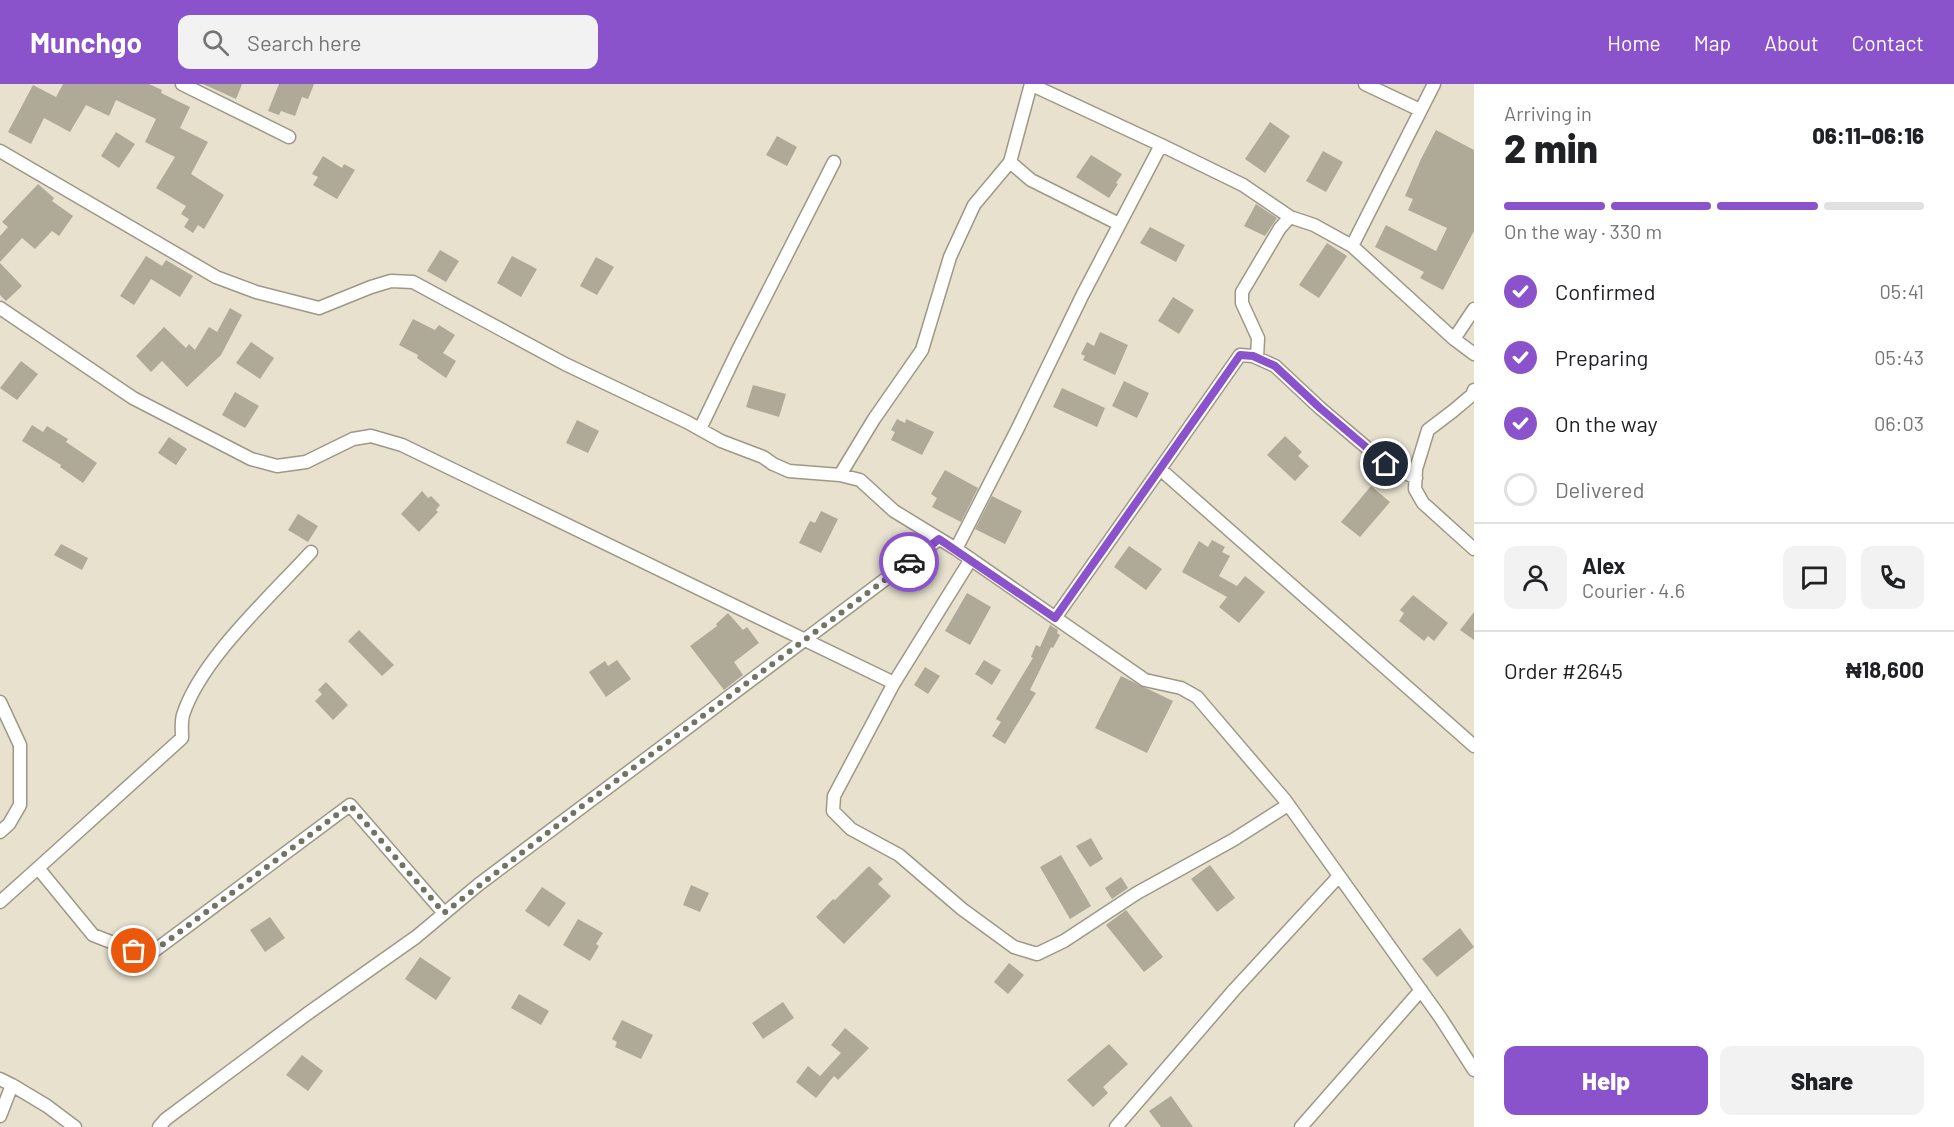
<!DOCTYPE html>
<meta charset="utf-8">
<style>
:root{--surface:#fff;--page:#f2f2f2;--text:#202124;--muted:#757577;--line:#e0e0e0;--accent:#8a53cb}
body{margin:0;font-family:Barlow,sans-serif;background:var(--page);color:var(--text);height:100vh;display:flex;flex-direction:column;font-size:22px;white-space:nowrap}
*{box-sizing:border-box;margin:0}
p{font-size:20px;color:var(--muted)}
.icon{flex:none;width:33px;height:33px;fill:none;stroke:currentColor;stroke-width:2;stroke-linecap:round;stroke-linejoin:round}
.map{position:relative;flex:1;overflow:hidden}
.panel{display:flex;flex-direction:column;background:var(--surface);width:480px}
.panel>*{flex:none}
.pin{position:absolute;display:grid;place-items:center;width:51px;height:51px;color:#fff;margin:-26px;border:3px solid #fff;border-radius:50%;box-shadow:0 2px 6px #0007}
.courier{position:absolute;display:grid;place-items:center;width:60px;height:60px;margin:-30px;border:4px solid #8a53cb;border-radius:50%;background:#fff;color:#222;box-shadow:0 2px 8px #0007}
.overview em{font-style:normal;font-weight:800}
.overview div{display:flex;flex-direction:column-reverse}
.overview{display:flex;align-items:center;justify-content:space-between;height:102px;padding:0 30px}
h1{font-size:39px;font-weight:800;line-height:45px}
.bar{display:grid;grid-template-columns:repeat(4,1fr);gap:9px 6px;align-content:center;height:72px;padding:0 30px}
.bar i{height:8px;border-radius:4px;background:var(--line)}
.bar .current{background:var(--accent)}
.bar p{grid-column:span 4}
.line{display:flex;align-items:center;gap:15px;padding:0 30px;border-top:2px solid var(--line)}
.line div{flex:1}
.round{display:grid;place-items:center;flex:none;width:63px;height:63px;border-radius:12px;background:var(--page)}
ol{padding:0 30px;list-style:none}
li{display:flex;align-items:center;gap:18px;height:66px}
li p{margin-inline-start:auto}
li .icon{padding:6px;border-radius:50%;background:var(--accent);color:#fff;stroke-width:4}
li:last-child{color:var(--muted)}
li i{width:33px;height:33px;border:3px solid var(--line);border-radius:50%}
.cta{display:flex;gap:12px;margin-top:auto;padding:12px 30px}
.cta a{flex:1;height:69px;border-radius:12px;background:var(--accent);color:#fff;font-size:24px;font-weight:800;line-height:69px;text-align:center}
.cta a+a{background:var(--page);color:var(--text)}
header{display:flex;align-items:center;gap:36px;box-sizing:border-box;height:84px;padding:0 30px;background:var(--accent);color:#fff}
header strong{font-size:28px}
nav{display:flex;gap:33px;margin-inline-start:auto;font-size:21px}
.search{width:420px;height:54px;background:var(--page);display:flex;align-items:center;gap:15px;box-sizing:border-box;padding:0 21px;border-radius:12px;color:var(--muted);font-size:22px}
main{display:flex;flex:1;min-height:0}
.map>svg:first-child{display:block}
</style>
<header>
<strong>Munchgo</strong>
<div class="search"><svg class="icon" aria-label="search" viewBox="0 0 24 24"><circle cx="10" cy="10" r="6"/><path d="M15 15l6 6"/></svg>Search here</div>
<nav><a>Home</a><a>Map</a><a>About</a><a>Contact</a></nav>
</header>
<main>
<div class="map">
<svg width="1474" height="1043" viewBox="0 0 1474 1043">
<rect width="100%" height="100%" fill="#e7e1ce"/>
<path fill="#afa997" d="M 63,0 L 149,0 L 162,6 L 161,9 L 190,23 L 180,44 L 208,58 L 191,90 L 224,111 L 204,145 L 198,141 L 193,149 L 184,143 L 189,135 L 181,130 L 186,122 L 156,104 L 175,73 L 145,58 L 156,35 L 116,16 L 109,32 L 86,21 L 70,48 L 44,34 L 31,60 L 8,48 L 33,1 L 56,13 Z
M 203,0 L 242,0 L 236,15 Z
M 279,0 L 314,0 L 308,15 L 302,13 L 295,32 L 281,27 L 279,31 L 268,27 Z
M 1270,38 L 1290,52 L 1265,89 L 1245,75 Z
M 1436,46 L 1474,66 L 1474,147 L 1443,206 L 1420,194 L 1424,188 L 1375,163 L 1386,141 L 1436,167 L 1447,144 L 1408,126 L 1413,115 L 1405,112 L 1421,75 Z
M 116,48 L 135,60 L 119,84 L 101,72 Z
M 777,52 L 797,63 L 787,82 L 766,71 Z
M 1323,67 L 1343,78 L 1326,108 L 1306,97 Z
M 1091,71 L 1122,90 L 1116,99 L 1118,100 L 1109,114 L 1076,93 Z
M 323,72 L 342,84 L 344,80 L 355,86 L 337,115 L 313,101 L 318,93 L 312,90 Z
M 38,100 L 54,114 L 52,117 L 73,132 L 59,152 L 52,147 L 35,165 L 22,154 L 0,178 L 0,152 L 8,143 L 2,138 Z
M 1256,120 L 1277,134 L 1265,152 L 1244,142 Z
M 1150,143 L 1185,161 L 1176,178 L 1140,159 Z
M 1327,159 L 1347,172 L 1319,214 L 1299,201 Z
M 440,166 L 459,177 L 446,198 L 427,187 Z
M 146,172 L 162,182 L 166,176 L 193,192 L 180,213 L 151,195 L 134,221 L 120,212 Z
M 512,172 L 537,185 L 521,213 L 497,199 Z
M 596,173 L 614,183 L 597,211 L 580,202 Z
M 0,179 L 22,202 L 6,217 L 0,211 Z
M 1173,213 L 1194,226 L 1179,250 L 1158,237 Z
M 230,224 L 242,231 L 221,271 L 187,303 L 162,277 L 151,288 L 136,272 L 164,243 L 186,264 L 189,260 L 195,266 L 209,243 L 217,248 Z
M 413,235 L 435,246 L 439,241 L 455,251 L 443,269 L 456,277 L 446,294 L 417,274 L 418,271 L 399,261 Z
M 1100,248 L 1128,261 L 1115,291 L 1083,276 L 1085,272 L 1081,270 L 1087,258 L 1094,262 Z
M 251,258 L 274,274 L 260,295 L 236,279 Z
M 21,277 L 38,290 L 17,316 L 0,304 Z
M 1124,297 L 1149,309 L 1137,334 L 1112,322 Z
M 753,301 L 786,310 L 779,333 L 746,323 Z
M 1062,304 L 1105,324 L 1097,343 L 1053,323 Z
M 235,308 L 259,322 L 245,344 L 222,331 Z
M 897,335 L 905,339 L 906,335 L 934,348 L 922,371 L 891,356 L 895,348 L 891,346 Z
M 577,336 L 599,347 L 588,369 L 566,359 Z
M 32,341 L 43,348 L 47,342 L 68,355 L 66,358 L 97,379 L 83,399 L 60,383 L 61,381 L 22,357 Z
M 1285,352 L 1302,368 L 1298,372 L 1309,382 L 1295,397 L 1267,371 Z
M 169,353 L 187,365 L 176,381 L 158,369 Z
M 945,386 L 978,404 L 961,438 L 932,423 L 937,414 L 931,410 Z
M 1371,402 L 1390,418 L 1360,453 L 1341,438 Z
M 422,407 L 428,414 L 431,412 L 440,421 L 436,426 L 438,428 L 419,448 L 401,430 Z
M 992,412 L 1022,427 L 1005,460 L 975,445 Z
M 821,427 L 838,435 L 821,469 L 799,459 L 810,437 L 815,439 Z
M 298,430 L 318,442 L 308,458 L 288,446 Z
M 1212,456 L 1225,463 L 1222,468 L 1230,472 L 1219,492 L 1237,502 L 1245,492 L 1265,508 L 1239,539 L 1219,523 L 1227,513 L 1182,488 L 1199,457 L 1208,463 Z
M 61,460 L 88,474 L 82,486 L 54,471 Z
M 1129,462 L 1162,485 L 1146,506 L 1114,483 Z
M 967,509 L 991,523 L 970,561 L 945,547 Z
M 1413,511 L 1448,539 L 1434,557 L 1428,552 L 1424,557 L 1399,537 L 1404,529 L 1400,526 Z
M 1474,528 L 1474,556 L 1460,546 Z
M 728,529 L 743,546 L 747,543 L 759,559 L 734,578 L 743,591 L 724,606 L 690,562 L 717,542 L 716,540 Z
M 1050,541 L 1058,546 L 1057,549 L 1060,551 L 1053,564 L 1051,563 L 1030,606 L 1036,609 L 1005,660 L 992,652 L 1001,638 L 996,635 L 1033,574 L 1031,573 L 1036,561 L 1040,563 Z
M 359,546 L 394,581 L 382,592 L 348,557 Z
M 617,576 L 631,595 L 606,613 L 589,588 L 605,577 L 608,582 Z
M 984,576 L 1001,586 L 992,601 L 975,590 Z
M 925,583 L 940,592 L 928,610 L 914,601 Z
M 1121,592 L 1173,617 L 1147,669 L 1095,644 Z
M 326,598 L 348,621 L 333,636 L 315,617 L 322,610 L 318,606 Z
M 1091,754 L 1103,775 L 1090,783 L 1076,762 Z
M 1061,771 L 1091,822 L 1070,835 L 1040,783 Z
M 1210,781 L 1235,814 L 1217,828 L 1191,795 Z
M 869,782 L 883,795 L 878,800 L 891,812 L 844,860 L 816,833 L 833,815 L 835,816 Z
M 1121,793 L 1128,804 L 1112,815 L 1105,804 Z
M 691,801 L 709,809 L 700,828 L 683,821 Z
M 542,803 L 566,819 L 549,843 L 525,827 Z
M 1126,826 L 1163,873 L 1144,888 L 1106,841 Z
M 270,833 L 285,854 L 265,868 L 250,846 Z
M 578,835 L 603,849 L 596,860 L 599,862 L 590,877 L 563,861 Z
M 1460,844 L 1474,863 L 1437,893 L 1422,875 Z
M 420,873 L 451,894 L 436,916 L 405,895 Z
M 1009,879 L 1024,891 L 1008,910 L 994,898 Z
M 519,910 L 549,927 L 541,941 L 511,924 Z
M 783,918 L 794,934 L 763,955 L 752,939 Z
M 622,936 L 653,951 L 641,975 L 615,963 L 617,958 L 612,955 Z
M 845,944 L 869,964 L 838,996 L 834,992 L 816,1014 L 796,998 L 808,982 L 820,992 L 841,969 L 831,961 Z
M 1109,960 L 1128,980 L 1103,1003 L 1108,1009 L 1093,1023 L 1067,996 Z
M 302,971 L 323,987 L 308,1007 L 286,991 Z
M 1171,1012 L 1193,1043 L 1161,1043 L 1149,1027 Z"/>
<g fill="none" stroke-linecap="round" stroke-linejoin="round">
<defs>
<path id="street" d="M 182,0 L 289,53
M 1365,0 L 1420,26
M 1032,1 L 1161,61
M 0,67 L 216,193 L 256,208 L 319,224 L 371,203 L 391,197 L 413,198 L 565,280 L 687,338 L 721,357 L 763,373 L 773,380 L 789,387 L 840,391 L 860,396 L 894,427 L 956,465 L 1145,596 L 1181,604 L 1197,613 L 1285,716 L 1440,933 L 1474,986
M 1010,78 L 1031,0
M 1352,162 L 1434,0
M 0,224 L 133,314 L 251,375 L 277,382 L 306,378 L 353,355 L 371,352 L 402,361 L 894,599
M 1454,255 L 1474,225
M 1257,274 L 1258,254 L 1242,219 L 1242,208 L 1280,144 L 1290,133 L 1314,141 L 1352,162 L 1454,255 L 1474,270
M 1474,306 L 1472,311 L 1453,327 L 1428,346 L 1416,385 L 1415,405 L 1423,419 L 1474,465
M 700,345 L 737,268 L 834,78
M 1160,385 L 1240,271 L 1253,272 L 1275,282 L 1320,324 L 1386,380 L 1416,394
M 840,391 L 874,335 L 922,266 L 950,173 L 974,121 L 1010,78 L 1031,96 L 1119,140
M 956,465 L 1017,346 L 1082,212 L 1161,61 L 1243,101 L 1290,133
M 311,468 C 271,512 201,575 183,631 C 181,638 182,646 182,654 L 38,784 L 93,851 L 134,867 L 150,870 L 350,721 L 444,829
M 971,475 L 894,599 L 834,712 L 833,727 L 851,745 L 899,771 L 962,825 L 1014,863 L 1037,870 L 1064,857 L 1137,809 L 1233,756 L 1288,721
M 1055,534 L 1160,385 L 1474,662
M 0,618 L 20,661 L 20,721 L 9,740 L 0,748
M 0,818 L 38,784
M 0,995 L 12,1001
M 0,1032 L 12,1001 L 47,1022 L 75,1043
M 159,1043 L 166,1035 L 307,930 L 416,853 L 478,801 L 939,455
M 1116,1043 L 1234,906 L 1339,792
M 1301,1043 L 1421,906"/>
</defs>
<use href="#street" stroke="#9e9886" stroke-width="15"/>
<use href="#street" stroke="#fff" stroke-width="12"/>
</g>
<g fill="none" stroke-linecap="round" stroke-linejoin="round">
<path stroke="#747165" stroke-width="6" stroke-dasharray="0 10.8" d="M 134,867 L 150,870 L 350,721 L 444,829 L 581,723 L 909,478"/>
<path stroke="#8a53cb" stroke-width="8" d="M 909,478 L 939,455 L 1055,534 L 1240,271 L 1253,272 L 1275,282 L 1320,324 L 1386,380"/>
</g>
</svg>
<div class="pin" style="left:134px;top:867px;background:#ea580c"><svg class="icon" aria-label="bag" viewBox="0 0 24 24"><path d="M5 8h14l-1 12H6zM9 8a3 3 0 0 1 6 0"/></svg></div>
<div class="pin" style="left:1386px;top:380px;background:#1f2937"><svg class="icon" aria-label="home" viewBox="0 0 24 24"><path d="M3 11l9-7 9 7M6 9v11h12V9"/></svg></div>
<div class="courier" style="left:909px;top:478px"><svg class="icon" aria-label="car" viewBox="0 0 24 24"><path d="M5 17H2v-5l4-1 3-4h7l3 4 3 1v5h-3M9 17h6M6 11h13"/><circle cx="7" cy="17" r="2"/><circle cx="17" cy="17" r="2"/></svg></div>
</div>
<section class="panel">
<div class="overview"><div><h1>2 min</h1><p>Arriving in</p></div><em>06:11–06:16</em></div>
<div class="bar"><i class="current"></i><i class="current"></i><i class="current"></i><i></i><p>On the way · 330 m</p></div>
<ol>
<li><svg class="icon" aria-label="check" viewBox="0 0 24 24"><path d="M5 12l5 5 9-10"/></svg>Confirmed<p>05:41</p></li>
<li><svg class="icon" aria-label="check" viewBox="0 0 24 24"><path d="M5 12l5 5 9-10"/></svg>Preparing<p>05:43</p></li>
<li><svg class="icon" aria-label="check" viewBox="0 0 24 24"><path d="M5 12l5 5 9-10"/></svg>On the way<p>06:03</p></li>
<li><i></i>Delivered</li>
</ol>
<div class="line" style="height:108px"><a class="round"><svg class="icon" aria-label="person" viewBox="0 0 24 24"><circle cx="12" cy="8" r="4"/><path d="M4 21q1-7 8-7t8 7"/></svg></a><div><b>Alex</b><p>Courier · 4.6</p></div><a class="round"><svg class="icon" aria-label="chat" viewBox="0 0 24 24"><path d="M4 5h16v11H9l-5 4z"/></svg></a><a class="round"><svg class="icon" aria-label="phone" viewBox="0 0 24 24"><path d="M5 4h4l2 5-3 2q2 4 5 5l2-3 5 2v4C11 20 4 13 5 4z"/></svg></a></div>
<div class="line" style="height:78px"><div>Order #2645</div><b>₦18,600</b></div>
<div class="cta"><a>Help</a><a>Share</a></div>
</section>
</main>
